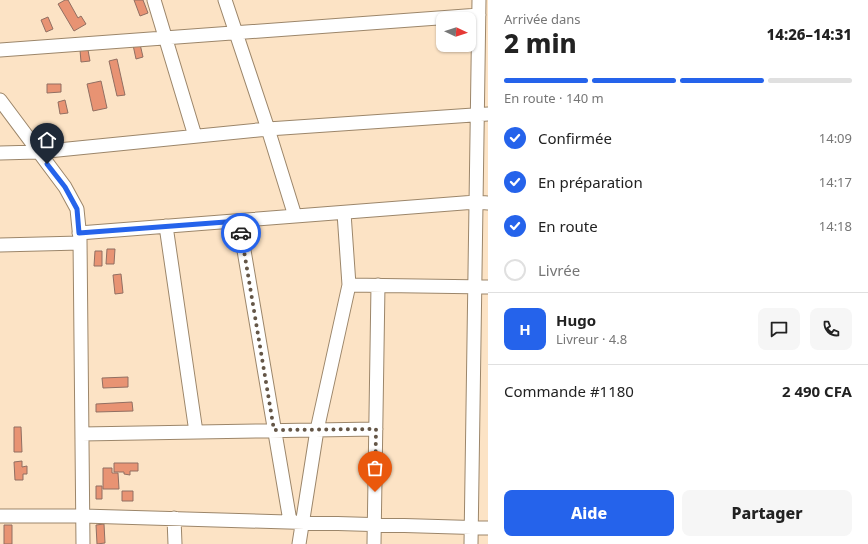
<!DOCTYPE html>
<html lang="fr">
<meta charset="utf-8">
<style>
:root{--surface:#fff;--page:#f6f6f6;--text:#222;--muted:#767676;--line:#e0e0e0;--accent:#2563eb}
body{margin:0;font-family:"Noto Sans",sans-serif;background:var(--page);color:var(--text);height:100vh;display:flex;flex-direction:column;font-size:15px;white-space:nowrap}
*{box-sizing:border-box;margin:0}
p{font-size:13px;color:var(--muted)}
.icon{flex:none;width:22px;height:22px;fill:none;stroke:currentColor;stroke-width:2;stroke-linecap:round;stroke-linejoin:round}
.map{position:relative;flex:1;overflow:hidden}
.drawer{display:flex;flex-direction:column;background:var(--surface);width:380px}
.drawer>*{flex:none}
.needle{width:26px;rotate:94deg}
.buttons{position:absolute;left:436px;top:12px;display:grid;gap:8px}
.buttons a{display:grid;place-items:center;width:40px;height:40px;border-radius:8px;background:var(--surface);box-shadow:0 1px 3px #0004;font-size:20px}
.pin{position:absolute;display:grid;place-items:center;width:34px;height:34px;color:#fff;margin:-41px -17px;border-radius:50% 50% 50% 0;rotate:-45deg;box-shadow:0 0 4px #0007}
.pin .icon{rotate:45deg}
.courier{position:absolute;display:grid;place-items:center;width:40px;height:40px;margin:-20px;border:3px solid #2563eb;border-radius:50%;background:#fff;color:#222;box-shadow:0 1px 5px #0007}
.overview em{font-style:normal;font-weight:800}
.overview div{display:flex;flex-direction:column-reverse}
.overview{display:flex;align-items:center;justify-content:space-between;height:68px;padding:0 16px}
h1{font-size:26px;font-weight:800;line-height:30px}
.bar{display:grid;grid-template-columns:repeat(4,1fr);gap:6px 4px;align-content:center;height:48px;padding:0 16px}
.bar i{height:5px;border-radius:3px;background:var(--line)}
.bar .current{background:var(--accent)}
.bar p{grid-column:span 4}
.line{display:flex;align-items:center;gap:10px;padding:0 16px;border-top:1px solid var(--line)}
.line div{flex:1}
.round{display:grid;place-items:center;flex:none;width:42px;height:42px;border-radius:8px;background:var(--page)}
ol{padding:0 16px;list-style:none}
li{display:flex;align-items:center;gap:12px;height:44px}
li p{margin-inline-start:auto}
li .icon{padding:4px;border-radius:50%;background:var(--accent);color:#fff;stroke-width:4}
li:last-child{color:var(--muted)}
li i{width:22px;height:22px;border:2px solid var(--line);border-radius:50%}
.button{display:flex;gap:8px;margin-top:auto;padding:8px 16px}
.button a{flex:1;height:46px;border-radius:8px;background:var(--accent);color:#fff;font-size:16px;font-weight:800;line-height:46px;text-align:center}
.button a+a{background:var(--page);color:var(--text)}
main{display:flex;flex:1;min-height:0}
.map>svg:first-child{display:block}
</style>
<main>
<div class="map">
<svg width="488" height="544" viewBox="0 0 488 544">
<rect width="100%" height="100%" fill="#fce3c5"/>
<path fill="#e89373" stroke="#916f62" d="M 65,0 L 68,0 L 78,18 L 81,16 L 86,24 L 74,31 L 58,4 Z
M 134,0 L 143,0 L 148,13 L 140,16 Z
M 48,17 L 53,29 L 46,32 L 41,20 Z
M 140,44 L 143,57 L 136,59 L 133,45 Z
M 80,50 L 88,50 L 90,61 L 81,62 Z
M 117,59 L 125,95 L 117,96 L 109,61 Z
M 101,81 L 107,108 L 93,111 L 87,84 Z
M 47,84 L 61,84 L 61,92 L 47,93 Z
M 65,100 L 68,113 L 60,114 L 58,102 Z
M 107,249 L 115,249 L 114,264 L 106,264 Z
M 95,251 L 102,251 L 102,266 L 94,266 Z
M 121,274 L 123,293 L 115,294 L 113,275 Z
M 128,377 L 128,387 L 103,388 L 102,378 Z
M 132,402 L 133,411 L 96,412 L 96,404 Z
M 14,427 L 21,427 L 22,452 L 14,452 Z
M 22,461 L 22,467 L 27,466 L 27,474 L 23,474 L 23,480 L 15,480 L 14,462 Z
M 114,463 L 138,463 L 138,471 L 130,471 L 130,475 L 124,474 L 124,472 L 114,472 Z
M 103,468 L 112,468 L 112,473 L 118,473 L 119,489 L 103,489 Z
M 96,486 L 102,486 L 102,499 L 96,499 Z
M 122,491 L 133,491 L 133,501 L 122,501 Z
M 104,524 L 105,543 L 97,544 L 96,525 Z
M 4,525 L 12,525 L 12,544 L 4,544 Z"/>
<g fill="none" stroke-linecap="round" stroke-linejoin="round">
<defs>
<path id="minor" d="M 154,0 L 195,136
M 225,0 L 268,129 L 295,216
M 0,50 L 479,15
M 0,100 L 65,187 L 77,209 L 80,239 L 83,544
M 0,153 L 38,152 L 268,129 L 488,114
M 239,221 L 290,521
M 166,226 L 196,432
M 79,233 L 476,202 L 488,203
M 0,245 L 80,243
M 349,285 L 488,287
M 82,434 L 376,429
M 0,516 L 83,516 L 488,528
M 174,518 L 175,544
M 299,544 L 317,430 L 349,285 L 344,213
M 374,544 L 378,285
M 471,544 L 479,0"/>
</defs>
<use href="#minor" stroke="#9c866a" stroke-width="15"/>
<use href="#minor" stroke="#fff" stroke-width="13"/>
</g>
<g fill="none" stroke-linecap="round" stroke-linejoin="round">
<path stroke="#645647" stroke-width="4" stroke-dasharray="0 7.2" d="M 241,233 L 274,430 L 376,429 L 375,492"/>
<path stroke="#2563eb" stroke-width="5" d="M 47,164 L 65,187 L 77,209 L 79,233 L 239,221 L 241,233"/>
</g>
</svg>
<div class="buttons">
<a><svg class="needle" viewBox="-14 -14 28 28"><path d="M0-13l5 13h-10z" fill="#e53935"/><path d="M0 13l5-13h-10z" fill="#767676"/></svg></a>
</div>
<div class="pin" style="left:375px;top:492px;background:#ea580c"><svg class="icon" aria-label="bag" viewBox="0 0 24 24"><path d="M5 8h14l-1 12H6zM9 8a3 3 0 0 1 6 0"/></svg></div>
<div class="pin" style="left:47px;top:164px;background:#1f2937"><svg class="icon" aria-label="home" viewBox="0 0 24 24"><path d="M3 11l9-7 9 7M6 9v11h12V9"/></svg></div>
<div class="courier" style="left:241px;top:233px"><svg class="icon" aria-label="car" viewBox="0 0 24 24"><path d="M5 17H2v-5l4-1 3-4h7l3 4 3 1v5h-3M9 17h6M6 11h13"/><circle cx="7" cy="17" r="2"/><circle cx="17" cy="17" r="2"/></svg></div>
</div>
<section class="drawer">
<div class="overview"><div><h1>2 min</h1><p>Arrivée dans</p></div><em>14:26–14:31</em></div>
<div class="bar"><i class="current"></i><i class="current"></i><i class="current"></i><i></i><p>En route · 140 m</p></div>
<ol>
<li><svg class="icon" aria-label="check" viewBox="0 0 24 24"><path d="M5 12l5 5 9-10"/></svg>Confirmée<p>14:09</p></li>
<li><svg class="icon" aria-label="check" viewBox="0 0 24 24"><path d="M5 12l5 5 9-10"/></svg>En préparation<p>14:17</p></li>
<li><svg class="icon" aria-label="check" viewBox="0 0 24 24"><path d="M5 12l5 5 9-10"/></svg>En route<p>14:18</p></li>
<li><i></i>Livrée</li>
</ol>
<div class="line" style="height:72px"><b class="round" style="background:var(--accent);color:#fff">H</b><div><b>Hugo</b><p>Livreur · 4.8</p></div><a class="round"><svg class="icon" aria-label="chat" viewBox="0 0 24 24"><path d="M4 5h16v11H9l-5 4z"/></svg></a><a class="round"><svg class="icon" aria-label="phone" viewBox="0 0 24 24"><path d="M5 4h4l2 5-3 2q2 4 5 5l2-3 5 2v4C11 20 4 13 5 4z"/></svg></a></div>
<div class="line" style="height:52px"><div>Commande #1180</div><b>2 490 CFA</b></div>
<div class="button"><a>Aide</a><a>Partager</a></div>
</section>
</main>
